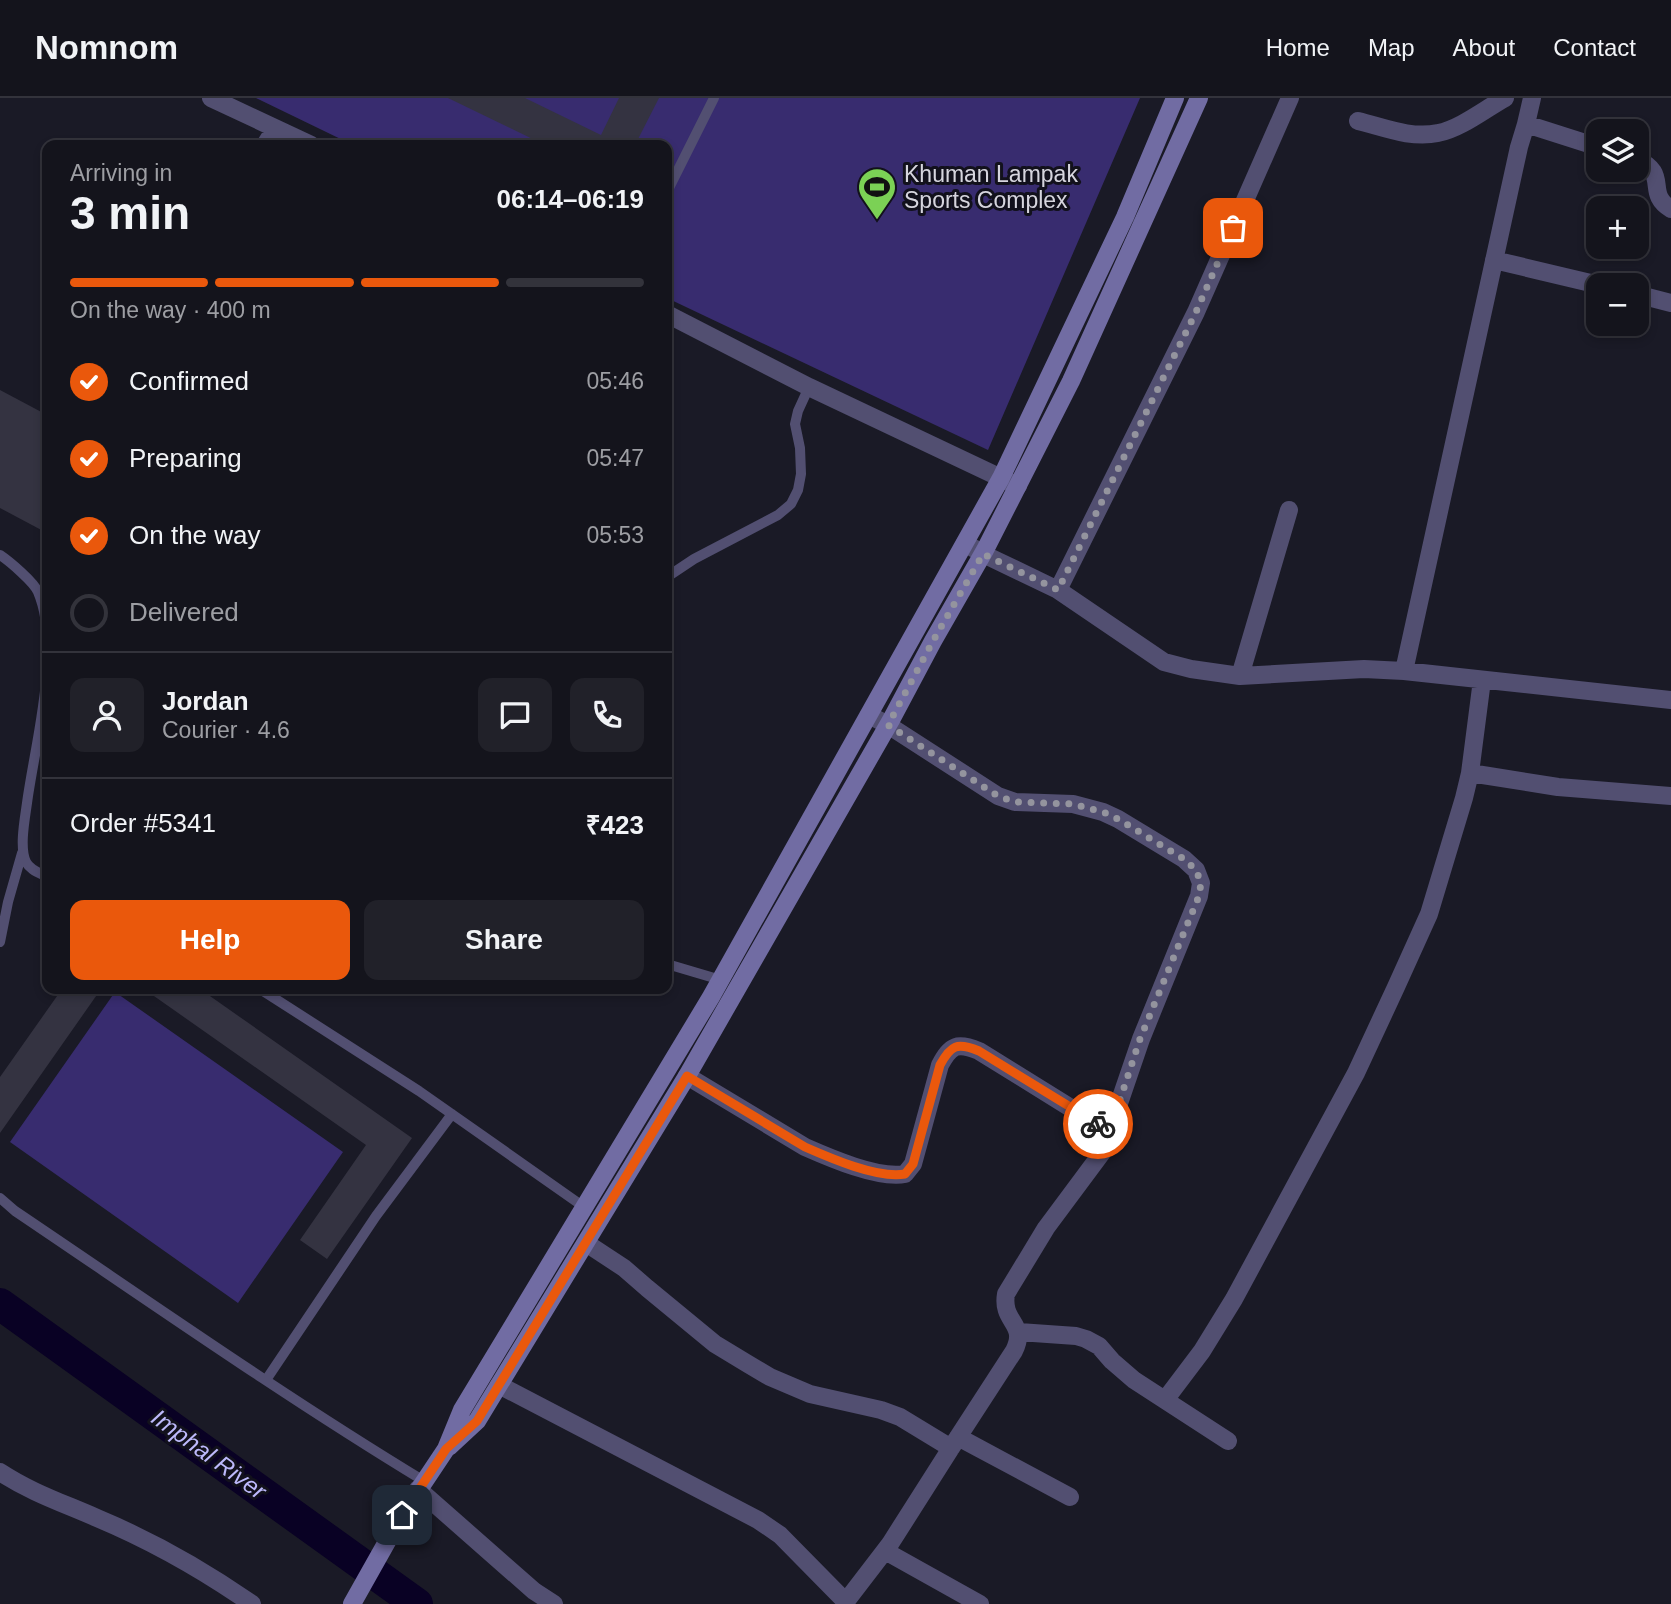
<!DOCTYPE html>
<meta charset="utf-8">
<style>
:root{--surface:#14141c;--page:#212129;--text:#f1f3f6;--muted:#9d9ea3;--line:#33333b;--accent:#ea580c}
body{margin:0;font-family:Arial,sans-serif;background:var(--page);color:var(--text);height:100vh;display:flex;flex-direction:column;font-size:26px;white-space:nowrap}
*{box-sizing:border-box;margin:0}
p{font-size:23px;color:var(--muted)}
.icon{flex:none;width:38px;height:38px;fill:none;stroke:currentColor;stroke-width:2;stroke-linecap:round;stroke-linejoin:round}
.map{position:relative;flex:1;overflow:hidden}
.side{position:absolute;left:42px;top:42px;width:630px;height:854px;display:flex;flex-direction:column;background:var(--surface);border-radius:14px;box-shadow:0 4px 10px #0003,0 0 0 2px var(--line)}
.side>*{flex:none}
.fabs{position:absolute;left:1586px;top:21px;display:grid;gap:14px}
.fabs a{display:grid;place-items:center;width:63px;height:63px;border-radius:14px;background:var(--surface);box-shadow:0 4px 10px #0003,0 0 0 2px var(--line);font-size:35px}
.pin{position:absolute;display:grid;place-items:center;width:60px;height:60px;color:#fff;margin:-30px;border-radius:14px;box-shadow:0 4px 10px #0006}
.courier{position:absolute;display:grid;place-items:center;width:70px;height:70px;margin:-35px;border:5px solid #ea580c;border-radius:50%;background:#fff;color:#222;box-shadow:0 2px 9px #0007}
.summary em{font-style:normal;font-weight:700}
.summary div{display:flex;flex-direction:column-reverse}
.summary{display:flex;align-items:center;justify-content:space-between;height:119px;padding:0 28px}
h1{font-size:46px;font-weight:700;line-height:52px}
.bar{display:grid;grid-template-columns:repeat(4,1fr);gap:10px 7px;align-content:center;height:84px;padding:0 28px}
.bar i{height:9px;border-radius:5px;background:var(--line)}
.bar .current{background:var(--accent)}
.bar p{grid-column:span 4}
.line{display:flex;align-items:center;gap:18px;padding:0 28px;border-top:2px solid var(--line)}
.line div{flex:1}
.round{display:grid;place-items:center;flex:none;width:74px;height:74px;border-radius:14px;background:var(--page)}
ol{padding:0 28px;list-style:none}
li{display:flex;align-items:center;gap:21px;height:77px}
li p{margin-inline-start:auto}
li .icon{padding:7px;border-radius:50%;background:var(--accent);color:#fff;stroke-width:4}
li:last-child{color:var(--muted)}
li i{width:38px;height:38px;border:4px solid var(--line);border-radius:50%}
.cta{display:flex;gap:14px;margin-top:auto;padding:14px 28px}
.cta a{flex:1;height:80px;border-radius:14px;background:var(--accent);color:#fff;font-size:28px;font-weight:700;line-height:80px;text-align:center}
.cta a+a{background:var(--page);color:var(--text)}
header{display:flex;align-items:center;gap:42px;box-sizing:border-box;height:98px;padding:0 35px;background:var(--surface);border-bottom:2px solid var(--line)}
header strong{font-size:33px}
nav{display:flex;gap:38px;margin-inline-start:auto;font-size:24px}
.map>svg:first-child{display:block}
</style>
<header>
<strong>Nomnom</strong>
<nav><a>Home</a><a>Map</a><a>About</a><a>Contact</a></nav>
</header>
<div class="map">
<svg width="1671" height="1506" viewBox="0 0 1671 1506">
<rect width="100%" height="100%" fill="#1a1a26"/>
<path fill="#382c6f" d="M 256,0 L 1140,0 L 988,352 L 667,200 L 667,47 L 353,47 Z
M 115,894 L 343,1054 L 238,1205 L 10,1044 Z"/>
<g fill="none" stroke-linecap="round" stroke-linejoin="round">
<path stroke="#090124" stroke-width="32" d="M 0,1206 L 417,1506"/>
</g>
<path fill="#343341" d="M 448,0 L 525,0 L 601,37 L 619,0 L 659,0 L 635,47 L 545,47 Z
M 0,292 L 47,317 L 47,435 L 0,410 Z
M 62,891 L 101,891 L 0,1035 L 0,979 Z
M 144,891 L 200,891 L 412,1040 L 327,1161 L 300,1142 L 366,1047 Z"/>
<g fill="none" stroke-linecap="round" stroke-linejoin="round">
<path stroke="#524f71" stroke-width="10" d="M 667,94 L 714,0
M 0,457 C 9,463 34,484 38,494 C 62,551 35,645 27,705 C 25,720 19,750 26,764 C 30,772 40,775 47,779
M 667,479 L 694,461 L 778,417 L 791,406 L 798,392 L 801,376 L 800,350 L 795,326 L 798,313 L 809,289
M 0,844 L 8,804 L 22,755
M 667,866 L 721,882
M 260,891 L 419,993 L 584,1109
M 0,1100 L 15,1113 C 150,1204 284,1298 424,1383
M 266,1282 L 376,1118 L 452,1016"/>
<path stroke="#524f71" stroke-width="18" d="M 211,0 L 311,47
M 1358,23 C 1383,29 1411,41 1438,35 C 1460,31 1485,11 1505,0
M 1526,26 L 1532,0
M 265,47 L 275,31
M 1636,61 C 1671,76 1644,95 1671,111
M 1494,162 L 1599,187
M 1636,196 L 1671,205
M 667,216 L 809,289 L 1018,388
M 965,445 L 983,456 L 1058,492 L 1164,564 L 1191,571 L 1240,578 L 1364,571 L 1404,573 L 1671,602
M 1058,492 L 1196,214 L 1290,0
M 1404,573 L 1519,49 L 1526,26 L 1598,49
M 1240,578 L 1289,412
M 1470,675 L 1558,689 L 1671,698
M 687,978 L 805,1049 C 830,1060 878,1081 905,1076 L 913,1066 L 940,967 C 951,947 957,944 979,953 L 1095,1025 L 1104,1027 L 1110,1024 L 1115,1017 L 1141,941 L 1199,798 L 1201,785 L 1196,772 L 1184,761 L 1118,721 L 1103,714 L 1073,706 L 1015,704 L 998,698 L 888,627 L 869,617
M 586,1145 L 624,1170 L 647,1190 L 715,1246 L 748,1266 L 770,1279 L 810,1296 L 881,1312 L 900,1319 L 951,1350
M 1019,1234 L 1076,1238 L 1086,1241 L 1099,1248 L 1112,1263 L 1134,1282 L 1228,1343
M 499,1287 L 758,1422 L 780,1437 L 846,1504
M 1165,1302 L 1202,1253 L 1234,1201 L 1356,975 L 1396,889 L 1429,816 L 1464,700 L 1470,675 L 1482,582
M 958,1339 L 1070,1399
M 0,1374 C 32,1395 63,1405 97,1420 C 152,1443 203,1472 252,1506
M 418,1391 L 534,1493 L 554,1506
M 885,1453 L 980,1506
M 844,1506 L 890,1446 L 951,1350 L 1014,1253 C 1028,1225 1001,1225 1006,1196 L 1046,1130 L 1104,1052 L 1109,1040 L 1110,1024"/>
<path stroke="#716ca3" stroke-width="18" d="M 449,1349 L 477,1323 L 687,978 L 891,622 L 933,543 L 985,452 L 1071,283 L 1199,0
M 352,1506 L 402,1417 L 446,1351 L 462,1312 L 711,899 L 1001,380 L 1125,119 L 1175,0"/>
</g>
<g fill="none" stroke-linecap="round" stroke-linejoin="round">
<path stroke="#94949e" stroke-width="7" stroke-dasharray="0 12.6" d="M 1098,1026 L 1104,1027 L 1110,1024 L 1115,1017 L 1140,941 L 1199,798 L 1201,785 L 1196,772 L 1184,761 L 1118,721 L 1103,714 L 1073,706 L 1015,704 L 998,698 L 888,627 L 933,543 L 983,456 L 1058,492 L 1196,214 L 1233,130"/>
<path stroke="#ea580c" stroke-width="9" d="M 402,1417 L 446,1351 L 477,1323 L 687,978 L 805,1049 C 830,1060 878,1081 905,1076 L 913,1066 L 940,967 C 951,947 957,944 979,953 L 1098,1026"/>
</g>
<defs>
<symbol id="stadium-pin" viewBox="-11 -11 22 30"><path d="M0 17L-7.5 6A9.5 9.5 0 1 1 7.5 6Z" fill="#7bd155" stroke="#12111c"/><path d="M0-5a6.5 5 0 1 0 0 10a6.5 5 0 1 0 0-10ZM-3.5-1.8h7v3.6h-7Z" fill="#111"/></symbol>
</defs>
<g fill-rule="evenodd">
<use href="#stadium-pin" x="855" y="67" width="44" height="60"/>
</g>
<g text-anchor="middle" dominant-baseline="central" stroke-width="6" stroke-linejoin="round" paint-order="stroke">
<g font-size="23" fill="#d6d5de" stroke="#12111c" text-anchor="start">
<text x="904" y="76">Khuman Lampak<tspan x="904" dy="26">Sports Complex</tspan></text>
</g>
<g font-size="24" font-style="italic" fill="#bdb9fb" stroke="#12111c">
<text transform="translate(209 1356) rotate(36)">Imphal River</text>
</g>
</g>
</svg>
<div class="fabs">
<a><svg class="icon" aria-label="layers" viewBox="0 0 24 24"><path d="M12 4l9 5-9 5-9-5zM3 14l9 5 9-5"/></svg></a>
<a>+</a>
<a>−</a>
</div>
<div class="pin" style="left:1233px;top:130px;background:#ea580c"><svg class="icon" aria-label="bag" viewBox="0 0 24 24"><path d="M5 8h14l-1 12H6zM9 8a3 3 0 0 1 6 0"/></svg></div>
<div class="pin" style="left:402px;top:1417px;background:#1f2937"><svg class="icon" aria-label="home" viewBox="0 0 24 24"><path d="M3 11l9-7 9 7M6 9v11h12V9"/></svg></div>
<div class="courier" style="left:1098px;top:1026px"><svg class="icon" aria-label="bike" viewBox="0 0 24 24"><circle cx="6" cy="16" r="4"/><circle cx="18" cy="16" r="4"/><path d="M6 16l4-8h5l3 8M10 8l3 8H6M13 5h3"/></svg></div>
<section class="side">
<div class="summary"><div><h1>3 min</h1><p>Arriving in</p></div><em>06:14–06:19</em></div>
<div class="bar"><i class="current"></i><i class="current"></i><i class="current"></i><i></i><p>On the way · 400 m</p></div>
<ol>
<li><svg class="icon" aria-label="check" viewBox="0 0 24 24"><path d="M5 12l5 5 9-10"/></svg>Confirmed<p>05:46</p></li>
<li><svg class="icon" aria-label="check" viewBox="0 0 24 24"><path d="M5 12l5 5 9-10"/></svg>Preparing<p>05:47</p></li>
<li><svg class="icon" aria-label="check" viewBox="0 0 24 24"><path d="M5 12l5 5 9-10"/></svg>On the way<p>05:53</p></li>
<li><i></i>Delivered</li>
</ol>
<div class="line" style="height:126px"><a class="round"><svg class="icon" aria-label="person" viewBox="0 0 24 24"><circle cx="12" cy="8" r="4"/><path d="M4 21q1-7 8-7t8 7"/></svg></a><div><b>Jordan</b><p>Courier · 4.6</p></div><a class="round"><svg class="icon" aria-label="chat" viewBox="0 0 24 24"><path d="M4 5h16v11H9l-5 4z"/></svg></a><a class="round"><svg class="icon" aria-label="phone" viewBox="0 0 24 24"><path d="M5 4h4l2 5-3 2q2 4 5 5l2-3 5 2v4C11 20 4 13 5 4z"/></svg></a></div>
<div class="line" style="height:91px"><div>Order #5341</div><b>₹423</b></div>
<div class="cta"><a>Help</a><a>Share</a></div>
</section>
</div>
